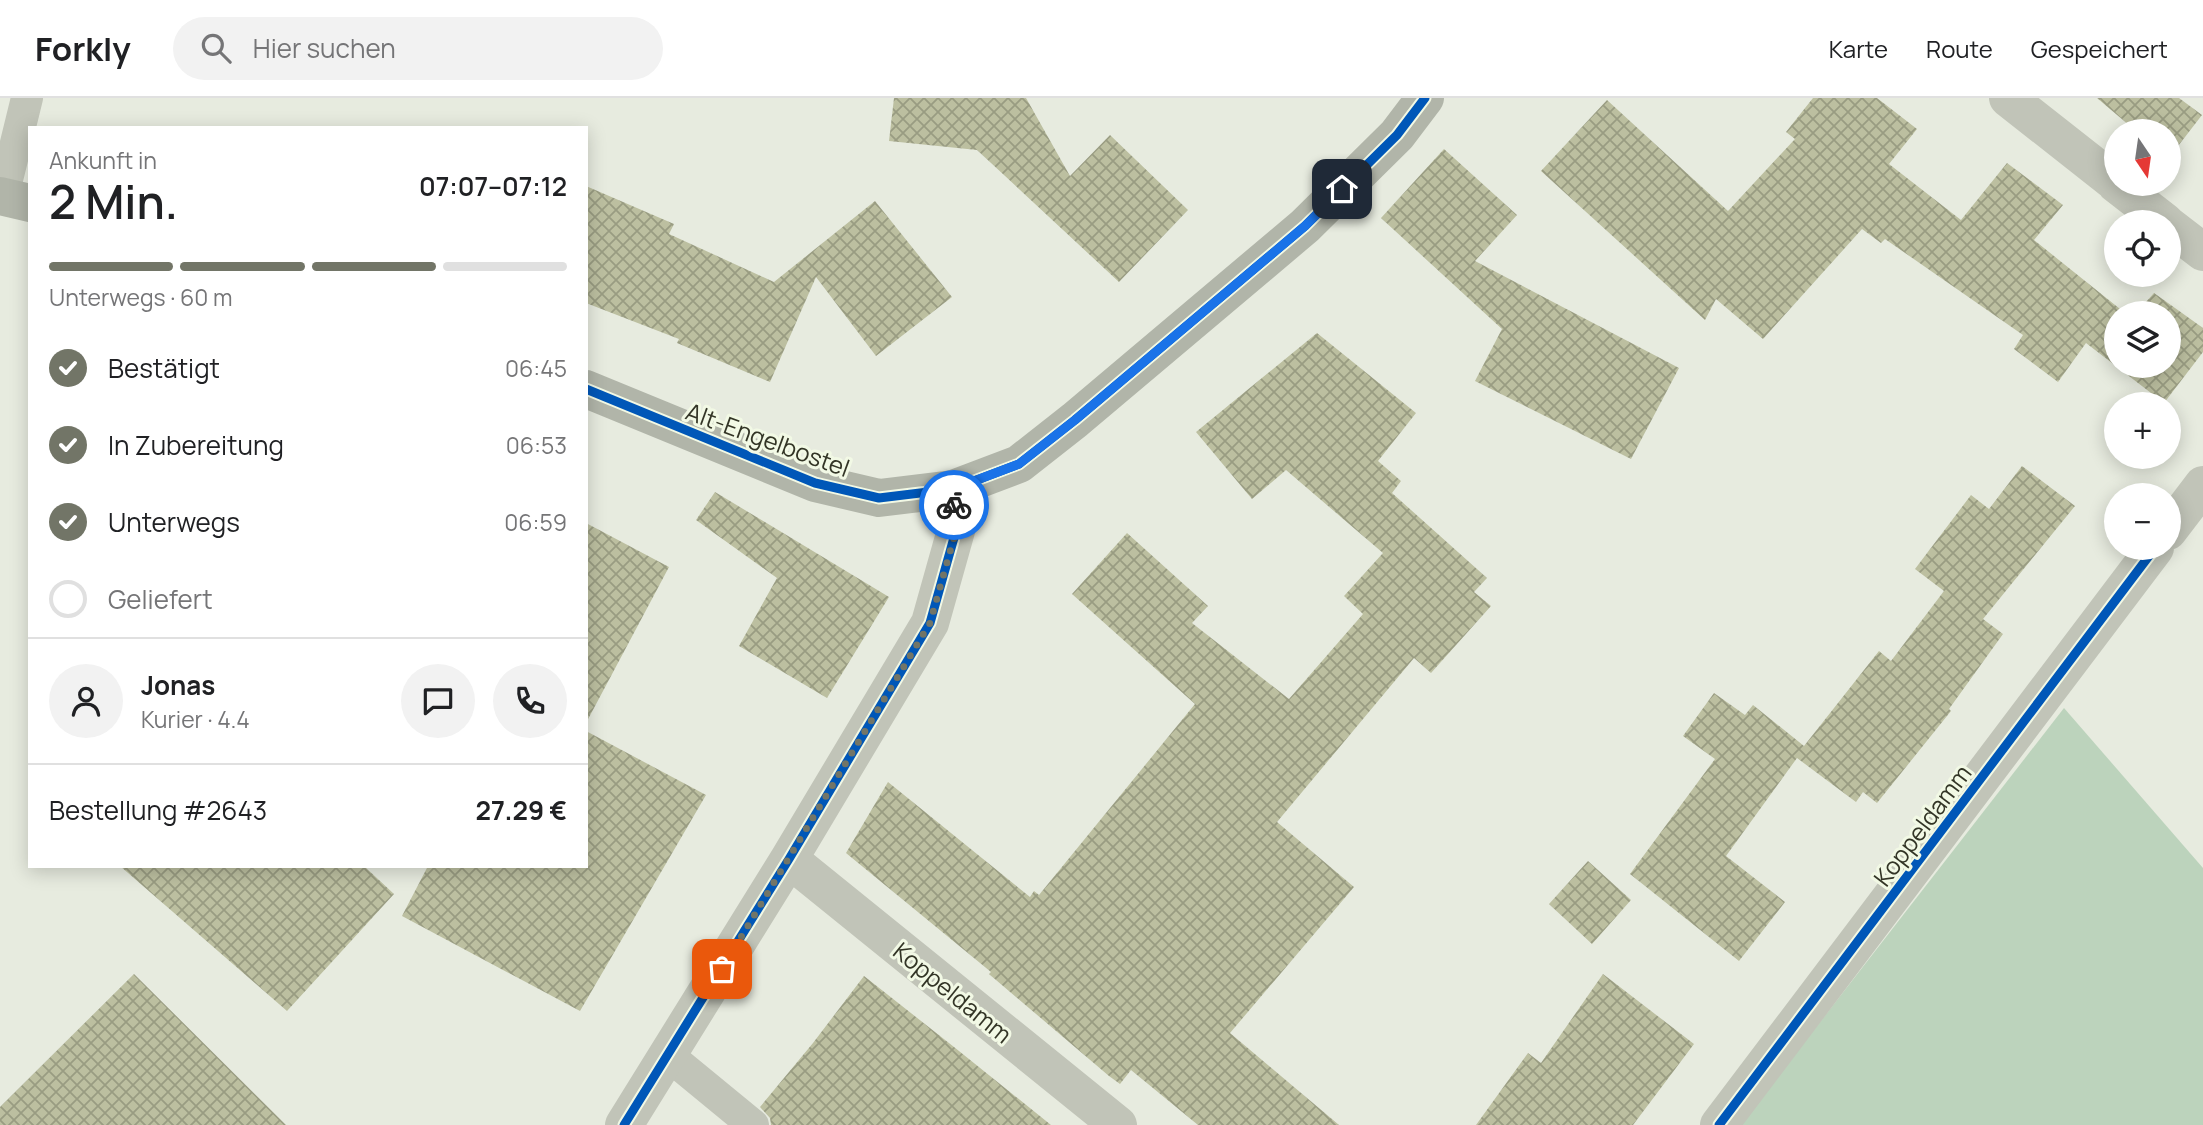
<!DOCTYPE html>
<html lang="de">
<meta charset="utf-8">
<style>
:root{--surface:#fff;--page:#f2f2f2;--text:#202124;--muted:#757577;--line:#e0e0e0;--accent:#727567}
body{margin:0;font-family:Manrope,sans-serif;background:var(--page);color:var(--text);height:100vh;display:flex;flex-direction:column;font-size:26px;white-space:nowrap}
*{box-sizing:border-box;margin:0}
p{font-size:23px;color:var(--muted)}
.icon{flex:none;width:38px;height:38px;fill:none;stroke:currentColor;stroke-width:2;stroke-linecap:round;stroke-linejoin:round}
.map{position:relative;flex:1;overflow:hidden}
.drawer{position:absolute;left:28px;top:28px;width:560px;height:742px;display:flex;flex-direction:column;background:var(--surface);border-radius:0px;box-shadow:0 4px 18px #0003}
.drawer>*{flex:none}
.needle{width:46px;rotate:167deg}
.buttons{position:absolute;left:2104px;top:21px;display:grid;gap:14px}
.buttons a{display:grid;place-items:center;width:77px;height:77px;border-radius:50%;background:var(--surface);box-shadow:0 4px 18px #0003;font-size:35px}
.pin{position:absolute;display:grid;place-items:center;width:60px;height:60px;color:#fff;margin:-30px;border-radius:14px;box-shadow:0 4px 10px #0006}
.courier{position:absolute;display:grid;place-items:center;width:70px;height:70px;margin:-35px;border:5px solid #1a73e8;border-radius:50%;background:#fff;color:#222;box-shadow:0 2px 9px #0007}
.summary em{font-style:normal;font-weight:600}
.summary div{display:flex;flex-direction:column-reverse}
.summary{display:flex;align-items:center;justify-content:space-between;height:119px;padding:0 21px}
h1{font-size:46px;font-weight:600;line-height:52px}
.bar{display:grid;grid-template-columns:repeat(4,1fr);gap:10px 7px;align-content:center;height:84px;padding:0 21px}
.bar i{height:9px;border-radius:5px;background:var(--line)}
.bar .on{background:var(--accent)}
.bar p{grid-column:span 4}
.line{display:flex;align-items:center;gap:18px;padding:0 21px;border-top:2px solid var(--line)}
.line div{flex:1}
.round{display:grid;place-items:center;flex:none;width:74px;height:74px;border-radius:37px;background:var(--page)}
ol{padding:0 21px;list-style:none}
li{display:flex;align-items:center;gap:21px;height:77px}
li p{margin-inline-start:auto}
li .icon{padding:7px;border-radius:50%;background:var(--accent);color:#fff;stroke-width:4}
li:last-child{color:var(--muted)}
li i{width:38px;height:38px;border:4px solid var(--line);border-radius:50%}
header{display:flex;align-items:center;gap:42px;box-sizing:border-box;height:98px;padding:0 35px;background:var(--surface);border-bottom:2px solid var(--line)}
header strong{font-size:33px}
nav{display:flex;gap:38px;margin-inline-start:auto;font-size:24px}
.search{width:490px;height:63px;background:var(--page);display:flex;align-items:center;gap:18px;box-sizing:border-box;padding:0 24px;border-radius:38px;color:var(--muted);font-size:26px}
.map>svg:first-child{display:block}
</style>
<header>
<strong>Forkly</strong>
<div class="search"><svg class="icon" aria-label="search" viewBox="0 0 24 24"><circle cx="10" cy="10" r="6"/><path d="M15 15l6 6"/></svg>Hier suchen</div>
<nav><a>Karte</a><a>Route</a><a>Gespeichert</a></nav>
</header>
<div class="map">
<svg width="2203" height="1027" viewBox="0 0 2203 1027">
<defs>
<pattern id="building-cross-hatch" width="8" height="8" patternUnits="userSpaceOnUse" patternTransform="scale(1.75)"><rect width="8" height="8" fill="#bcbfa0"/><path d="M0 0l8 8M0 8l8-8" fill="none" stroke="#999c82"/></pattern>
</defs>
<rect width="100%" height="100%" fill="#e7ebdf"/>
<path fill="#bcd3bc" d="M 2064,610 L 2203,770 L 2203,1027 L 1740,1027 Z"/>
<path fill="url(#building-cross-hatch)" d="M 894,0 L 1026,0 L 1070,78 L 1110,37 L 1188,112 L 1119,184 L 977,52 L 889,43 Z
M 1813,0 L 1877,0 L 1917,31 L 1889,66 L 1961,122 L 2007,65 L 2063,107 L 2034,142 L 2125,215 L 2116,215 L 2116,268 L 2168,268 L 2168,215 L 2136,215 L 2154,195 L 2203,230 L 2203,254 L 2164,305 L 2086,245 L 2058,284 L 2014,251 L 2023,237 L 1885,141 L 1881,145 L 1862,131 L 1763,241 L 1716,201 L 1705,222 L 1541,73 L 1607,2 L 1728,113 L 1795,41 L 1786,34 Z
M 2097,0 L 2179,0 L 2202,17 L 2168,61 L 2168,33 L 2136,33 Z
M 1444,51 L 1517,117 L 1475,163 L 1679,270 L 1631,361 L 1475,283 L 1502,231 L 1381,120 Z
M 586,88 L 674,126 L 669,136 L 774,184 L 875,103 L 952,199 L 876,258 L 816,179 L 770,284 L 677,245 L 679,241 L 586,205 Z
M 1317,235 L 1416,315 L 1378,363 L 1401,383 L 1392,395 L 1487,480 L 1474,494 L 1491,508 L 1431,575 L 1414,560 L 1277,724 L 1354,789 L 1230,935 L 1339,1027 L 1198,1027 L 1131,972 L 1120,986 L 1109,978 L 989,876 L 991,874 L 846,755 L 888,684 L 1030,799 L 1034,793 L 1039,797 L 1195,606 L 1072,496 L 1127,435 L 1208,508 L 1192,525 L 1289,601 L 1363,516 L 1344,498 L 1383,455 L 1286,372 L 1252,401 L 1196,334 Z
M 2022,368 L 2075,408 L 1983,521 L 2003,536 L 1949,611 L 1951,613 L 1877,705 L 1863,694 L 1856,704 L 1797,660 L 1726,758 L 1785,804 L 1739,863 L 1630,776 L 1715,661 L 1683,638 L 1714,595 L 1745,617 L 1753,607 L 1804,648 L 1879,553 L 1891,563 L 1944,493 L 1915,471 L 1971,397 L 1989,411 Z
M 715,394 L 889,499 L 827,600 L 739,548 L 777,480 L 696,422 Z
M 586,425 L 669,469 L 586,625 Z
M 586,633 L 706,697 L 580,913 L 402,818 L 428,768 L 586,768 Z
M 1588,763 L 1631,802 L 1592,846 L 1549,806 Z
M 120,768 L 364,768 L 394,796 L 287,913 Z
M 134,876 L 286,1027 L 0,1027 L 0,1009 Z
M 1603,876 L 1694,946 L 1633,1027 L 1476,1027 L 1528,955 L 1541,965 Z
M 864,878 L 954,949 L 1051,1027 L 771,1027 L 770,1020 L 760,1009 L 813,945 Z"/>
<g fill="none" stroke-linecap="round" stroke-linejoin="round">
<path stroke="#c1c4b8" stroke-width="32" d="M 3,98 L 27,0
M 669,958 L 753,1027"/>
<path stroke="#c1c4b8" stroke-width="38" d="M 2008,0 L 2116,85
M 2116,86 L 2165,124
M 2168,127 L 2203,154
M 2168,433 L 2203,387
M 789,761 L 1118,1027
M 624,1027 L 789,761 L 930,525 L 957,429 L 953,391
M 1719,1027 L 2155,450"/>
<path stroke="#b1b5a9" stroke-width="38" d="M 0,98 L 30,105
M 586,291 L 815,385 L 879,400 L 953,391 L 1019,366 L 1075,322 L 1305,128 L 1397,37 L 1425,0"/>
<defs>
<path id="cycleway" d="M 586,291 L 815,385 L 879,400 L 953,391 L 1019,366 L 1075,322 L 1305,128 L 1397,37 L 1425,0
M 624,1027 L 789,761 L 930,525 L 957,429 L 953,391
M 1719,1027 L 2155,450"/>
</defs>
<use href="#cycleway" stroke="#f2f9e5" stroke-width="13"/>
<use href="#cycleway" stroke="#0057b8" stroke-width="9"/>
</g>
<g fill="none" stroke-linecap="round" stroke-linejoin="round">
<path stroke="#727567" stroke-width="7" stroke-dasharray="0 12.6" d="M 722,871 L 930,525 L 957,429 L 954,407"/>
<path stroke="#1a73e8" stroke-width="9" d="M 954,407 L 953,391 L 1019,366 L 1075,322 L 1305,128 L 1342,91"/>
</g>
<g text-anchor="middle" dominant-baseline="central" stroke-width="6" stroke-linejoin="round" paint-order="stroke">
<g font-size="24" fill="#333526" stroke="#f2f9e5">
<text transform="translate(768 341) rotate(20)">Alt-Engelbostel</text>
<text transform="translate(1922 727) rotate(-53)">Koppeldamm</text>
<text transform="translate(953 894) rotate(39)">Koppeldamm</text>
</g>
</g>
</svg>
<div class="buttons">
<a><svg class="needle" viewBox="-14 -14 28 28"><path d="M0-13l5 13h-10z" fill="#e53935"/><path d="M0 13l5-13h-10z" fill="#757577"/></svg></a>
<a><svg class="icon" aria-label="locate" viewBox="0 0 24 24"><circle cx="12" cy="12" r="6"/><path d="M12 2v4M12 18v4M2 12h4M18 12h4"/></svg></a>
<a><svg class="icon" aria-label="layers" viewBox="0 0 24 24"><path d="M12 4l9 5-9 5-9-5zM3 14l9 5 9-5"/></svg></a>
<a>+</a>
<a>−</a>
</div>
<div class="pin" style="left:722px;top:871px;background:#ea580c"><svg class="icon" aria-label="bag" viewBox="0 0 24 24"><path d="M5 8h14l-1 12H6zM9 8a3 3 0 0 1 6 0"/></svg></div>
<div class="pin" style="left:1342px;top:91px;background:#1f2937"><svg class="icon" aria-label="home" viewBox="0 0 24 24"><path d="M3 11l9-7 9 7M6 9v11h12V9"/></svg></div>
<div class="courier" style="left:954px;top:407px"><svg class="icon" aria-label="bike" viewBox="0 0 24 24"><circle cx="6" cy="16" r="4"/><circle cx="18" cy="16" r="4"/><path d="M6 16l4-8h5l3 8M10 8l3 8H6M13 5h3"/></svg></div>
<section class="drawer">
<div class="summary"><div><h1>2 Min.</h1><p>Ankunft in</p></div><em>07:07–07:12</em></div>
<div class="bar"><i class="on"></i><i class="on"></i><i class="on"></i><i></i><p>Unterwegs · 60 m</p></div>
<ol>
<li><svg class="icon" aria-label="check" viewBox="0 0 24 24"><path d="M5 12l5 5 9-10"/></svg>Bestätigt<p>06:45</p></li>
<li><svg class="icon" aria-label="check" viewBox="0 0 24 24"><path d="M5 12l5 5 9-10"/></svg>In Zubereitung<p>06:53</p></li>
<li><svg class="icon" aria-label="check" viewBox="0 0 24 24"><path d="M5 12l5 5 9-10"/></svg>Unterwegs<p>06:59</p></li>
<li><i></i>Geliefert</li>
</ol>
<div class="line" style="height:126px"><a class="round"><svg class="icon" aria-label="person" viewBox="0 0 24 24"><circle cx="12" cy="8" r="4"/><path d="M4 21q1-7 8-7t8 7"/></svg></a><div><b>Jonas</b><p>Kurier · 4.4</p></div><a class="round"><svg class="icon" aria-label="chat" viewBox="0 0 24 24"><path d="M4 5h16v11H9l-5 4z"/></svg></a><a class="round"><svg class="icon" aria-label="phone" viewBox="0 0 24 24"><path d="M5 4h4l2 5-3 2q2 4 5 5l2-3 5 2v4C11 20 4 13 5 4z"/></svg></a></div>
<div class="line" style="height:91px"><div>Bestellung #2643</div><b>27.29 €</b></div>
</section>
</div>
